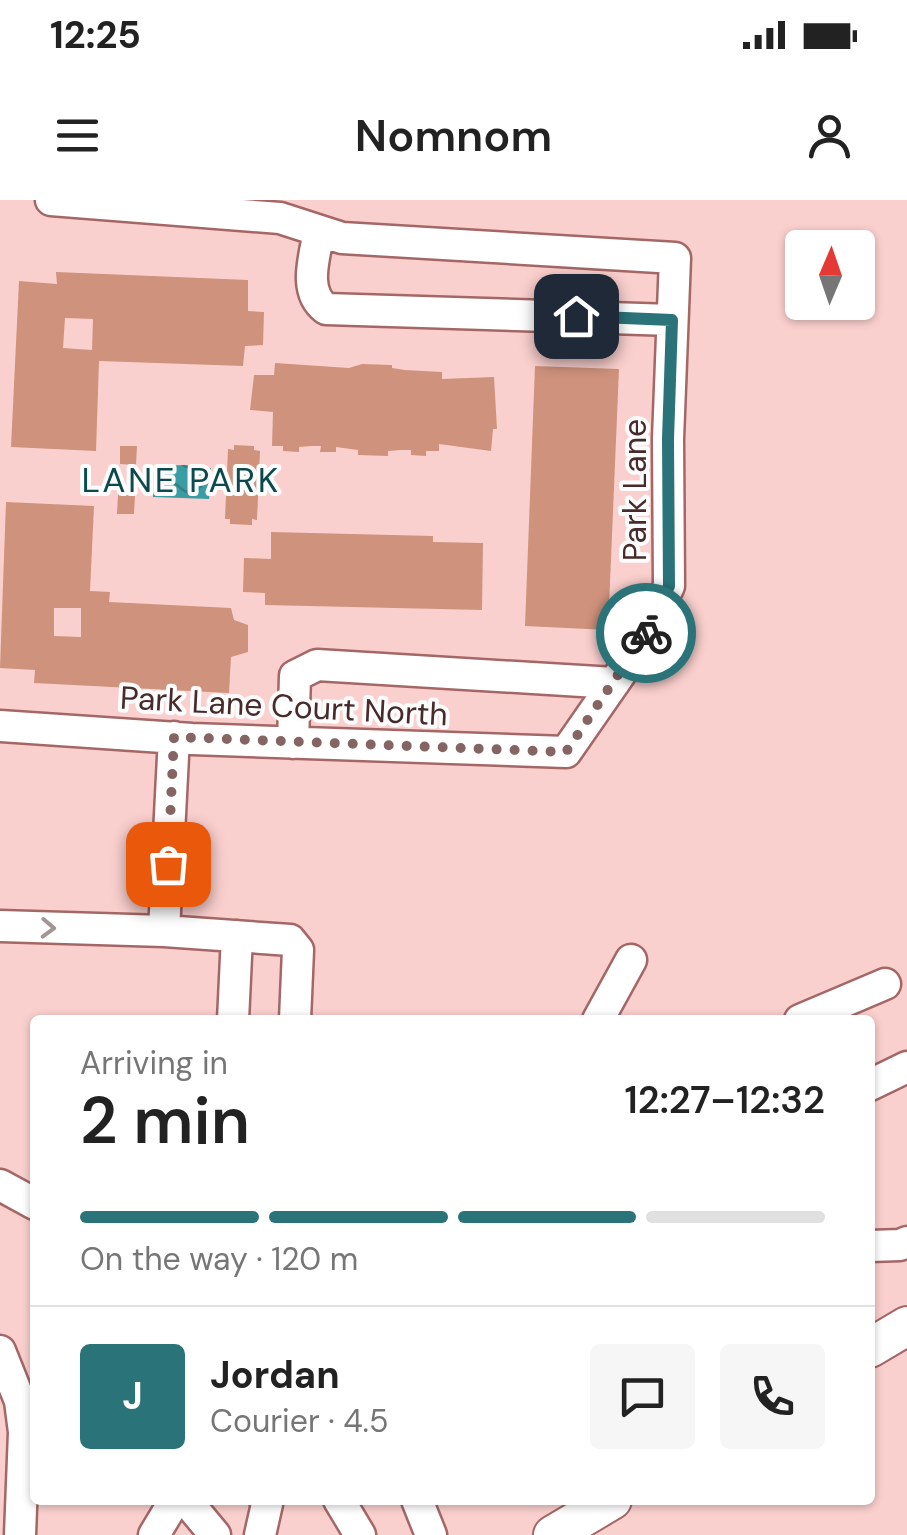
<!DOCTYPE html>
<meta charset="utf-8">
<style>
:root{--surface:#fff;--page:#f6f6f6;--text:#222;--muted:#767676;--line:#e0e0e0;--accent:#2a7479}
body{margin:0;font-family:"DM Sans",sans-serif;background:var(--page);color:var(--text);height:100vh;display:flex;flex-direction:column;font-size:38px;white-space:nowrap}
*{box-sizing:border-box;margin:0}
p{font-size:32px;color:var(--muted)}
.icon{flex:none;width:55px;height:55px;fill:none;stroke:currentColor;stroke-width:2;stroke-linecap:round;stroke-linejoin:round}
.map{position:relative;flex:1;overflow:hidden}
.side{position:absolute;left:30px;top:815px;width:845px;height:490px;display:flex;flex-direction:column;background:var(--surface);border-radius:10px;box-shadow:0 2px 8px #0004}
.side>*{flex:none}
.needle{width:65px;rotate:2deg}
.controls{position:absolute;left:785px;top:30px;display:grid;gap:20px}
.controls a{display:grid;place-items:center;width:90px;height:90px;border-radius:10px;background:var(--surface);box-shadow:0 2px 8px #0004;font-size:50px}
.pin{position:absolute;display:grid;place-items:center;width:85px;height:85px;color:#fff;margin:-42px;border-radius:20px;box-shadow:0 5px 15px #0006}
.courier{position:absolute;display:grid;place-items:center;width:100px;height:100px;margin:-50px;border:8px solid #2a7479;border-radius:50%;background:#fff;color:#222;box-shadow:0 2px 12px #0007}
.head em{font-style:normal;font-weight:600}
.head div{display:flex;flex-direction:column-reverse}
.head{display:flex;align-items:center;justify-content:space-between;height:170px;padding:0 50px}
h1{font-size:65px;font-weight:600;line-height:75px}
.bar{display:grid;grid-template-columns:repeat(4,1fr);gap:15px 10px;align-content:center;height:120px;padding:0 50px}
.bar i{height:12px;border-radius:8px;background:var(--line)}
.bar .on{background:var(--accent)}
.bar p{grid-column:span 4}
.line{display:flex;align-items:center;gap:25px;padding:0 50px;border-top:2px solid var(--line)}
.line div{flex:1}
.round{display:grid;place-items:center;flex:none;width:105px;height:105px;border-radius:10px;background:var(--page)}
.status{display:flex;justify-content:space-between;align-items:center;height:70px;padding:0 50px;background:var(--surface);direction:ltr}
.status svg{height:28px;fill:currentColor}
header{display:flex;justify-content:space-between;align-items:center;height:130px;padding:0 50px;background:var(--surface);font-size:45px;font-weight:600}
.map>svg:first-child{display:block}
</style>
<div class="status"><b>12:25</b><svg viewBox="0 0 49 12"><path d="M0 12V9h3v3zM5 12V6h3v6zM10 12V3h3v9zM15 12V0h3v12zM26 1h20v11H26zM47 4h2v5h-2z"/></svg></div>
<header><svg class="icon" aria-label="menu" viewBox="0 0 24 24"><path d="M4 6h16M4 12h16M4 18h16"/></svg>Nomnom<svg class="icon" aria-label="person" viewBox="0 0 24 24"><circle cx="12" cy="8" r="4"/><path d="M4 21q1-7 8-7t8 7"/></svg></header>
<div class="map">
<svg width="907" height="1335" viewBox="0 0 907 1335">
<defs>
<pattern id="water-waves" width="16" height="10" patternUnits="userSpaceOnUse" patternTransform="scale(2.5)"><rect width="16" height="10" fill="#3a9da3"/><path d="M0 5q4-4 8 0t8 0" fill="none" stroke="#338085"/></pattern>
</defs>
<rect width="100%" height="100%" fill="#fad0ce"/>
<path fill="url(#water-waves)" d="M 185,265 L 211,268 L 210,274 L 214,275 L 213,292 L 210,292 L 209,299 L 153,297 L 153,289 L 149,289 L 149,273 L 154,272 L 155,266 Z"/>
<path fill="#cf927c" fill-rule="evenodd" d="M 56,72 L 248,80 L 248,111 L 264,112 L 263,145 L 245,146 L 243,166 L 99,161 L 96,251 L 11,247 L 19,81 L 57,84 ZM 65,118 L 93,119 L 92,150 L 63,148 Z
M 275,163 L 349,168 L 362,164 L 392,165 L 392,168 L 405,170 L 442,172 L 442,179 L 494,177 L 497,229 L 493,229 L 491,251 L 439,244 L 439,251 L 426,251 L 426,256 L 411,255 L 411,250 L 401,250 L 388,251 L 388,256 L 358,255 L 358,250 L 336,247 L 336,252 L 320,252 L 321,246 L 311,246 L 299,247 L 299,252 L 283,251 L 283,246 L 272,246 L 273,212 L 250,210 L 254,175 L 274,175 Z
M 535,166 L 619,169 L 608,430 L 525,426 Z
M 234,245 L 254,246 L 254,250 L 260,251 L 257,320 L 252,319 L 252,325 L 230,324 L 230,319 L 225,319 L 228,249 L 234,250 Z
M 120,246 L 137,246 L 136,265 L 120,264 Z
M 118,294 L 135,295 L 134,314 L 117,314 Z
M 6,302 L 94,306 L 90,391 L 110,392 L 109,402 L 231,408 L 234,420 L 248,425 L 248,452 L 231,457 L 229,493 L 34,483 L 35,470 L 0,468 ZM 54,408 L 81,408 L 81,437 L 54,436 Z
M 271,332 L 433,336 L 433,342 L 483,343 L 482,410 L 265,405 L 265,393 L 243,392 L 244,358 L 271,359 Z"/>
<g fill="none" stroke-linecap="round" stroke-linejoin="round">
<defs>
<path id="minor" d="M 319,31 C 315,56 302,91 326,109 L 672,120
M 0,526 L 192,539 L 566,552 L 641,444 L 669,386 L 668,239 L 675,58 L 342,38 L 280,18 L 51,0
M 293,543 L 295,476 L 317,465 L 614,483
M 0,726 L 164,731 L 290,740 L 298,750 L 295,820
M 164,731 L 174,537
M 233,820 L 237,736
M 598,820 L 631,760
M 800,820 L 885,784
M 870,885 L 907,867
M 0,985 L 35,1004
M 870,1046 L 900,1045 L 907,1042
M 0,1151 L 20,1201 L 24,1232 L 20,1335
M 186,1300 L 215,1335
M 339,1300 L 360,1335
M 417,1300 L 431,1335
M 154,1335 L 175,1300
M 260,1335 L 267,1304 L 265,1300"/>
<path id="major" d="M 870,1148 L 907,1126
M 553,1335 L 612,1300"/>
</defs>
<use href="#minor" stroke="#a56766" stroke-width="35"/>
<use href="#major" stroke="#a56766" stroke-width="42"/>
<use href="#minor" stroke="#fff" stroke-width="30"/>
<use href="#major" stroke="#fff" stroke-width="38"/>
</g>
<defs><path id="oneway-chevron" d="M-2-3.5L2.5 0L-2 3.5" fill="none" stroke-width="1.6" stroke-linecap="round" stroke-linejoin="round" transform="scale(2.5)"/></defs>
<use stroke="#a29594" href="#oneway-chevron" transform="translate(48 728) rotate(2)"/>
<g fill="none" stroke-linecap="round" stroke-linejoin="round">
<path stroke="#856563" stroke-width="10" stroke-dasharray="0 18" d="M 168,664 L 174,537 L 566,552 L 646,433"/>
<path stroke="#2a7479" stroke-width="12" d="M 576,116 L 672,120 L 668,239 L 669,386 L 646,433"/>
</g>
<g text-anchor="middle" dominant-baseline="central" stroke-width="8" stroke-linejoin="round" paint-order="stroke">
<g font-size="32" fill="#462b2a" stroke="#fcfcfc">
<text transform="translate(635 290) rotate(-90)">Park Lane</text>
<text transform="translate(284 506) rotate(3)">Park Lane Court North</text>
</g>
<g font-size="35" letter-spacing="2.5" fill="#0a4a4e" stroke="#fcfcfc">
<text x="181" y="280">LANE PARK</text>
</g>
</g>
</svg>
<div class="controls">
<a><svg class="needle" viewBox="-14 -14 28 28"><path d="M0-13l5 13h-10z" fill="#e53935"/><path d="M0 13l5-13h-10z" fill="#767676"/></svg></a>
</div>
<div class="pin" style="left:168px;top:664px;background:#ea580c"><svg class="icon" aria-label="bag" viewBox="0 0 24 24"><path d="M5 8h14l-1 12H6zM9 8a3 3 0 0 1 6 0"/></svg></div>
<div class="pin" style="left:576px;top:116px;background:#1f2937"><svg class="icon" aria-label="home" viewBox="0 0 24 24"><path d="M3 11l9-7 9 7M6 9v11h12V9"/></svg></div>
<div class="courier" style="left:646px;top:433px"><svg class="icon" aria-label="bike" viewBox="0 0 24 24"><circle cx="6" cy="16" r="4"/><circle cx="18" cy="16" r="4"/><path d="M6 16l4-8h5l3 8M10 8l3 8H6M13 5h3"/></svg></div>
<section class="side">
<div class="head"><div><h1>2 min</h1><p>Arriving in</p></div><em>12:27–12:32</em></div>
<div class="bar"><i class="on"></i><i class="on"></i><i class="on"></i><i></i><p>On the way · 120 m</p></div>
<div class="line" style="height:180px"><b class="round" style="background:var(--accent);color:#fff">J</b><div><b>Jordan</b><p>Courier · 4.5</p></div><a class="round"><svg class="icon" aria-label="chat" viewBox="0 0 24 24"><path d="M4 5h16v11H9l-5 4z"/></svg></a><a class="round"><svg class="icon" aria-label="phone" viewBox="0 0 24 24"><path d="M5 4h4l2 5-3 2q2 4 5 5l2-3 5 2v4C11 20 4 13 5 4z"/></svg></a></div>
</section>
</div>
